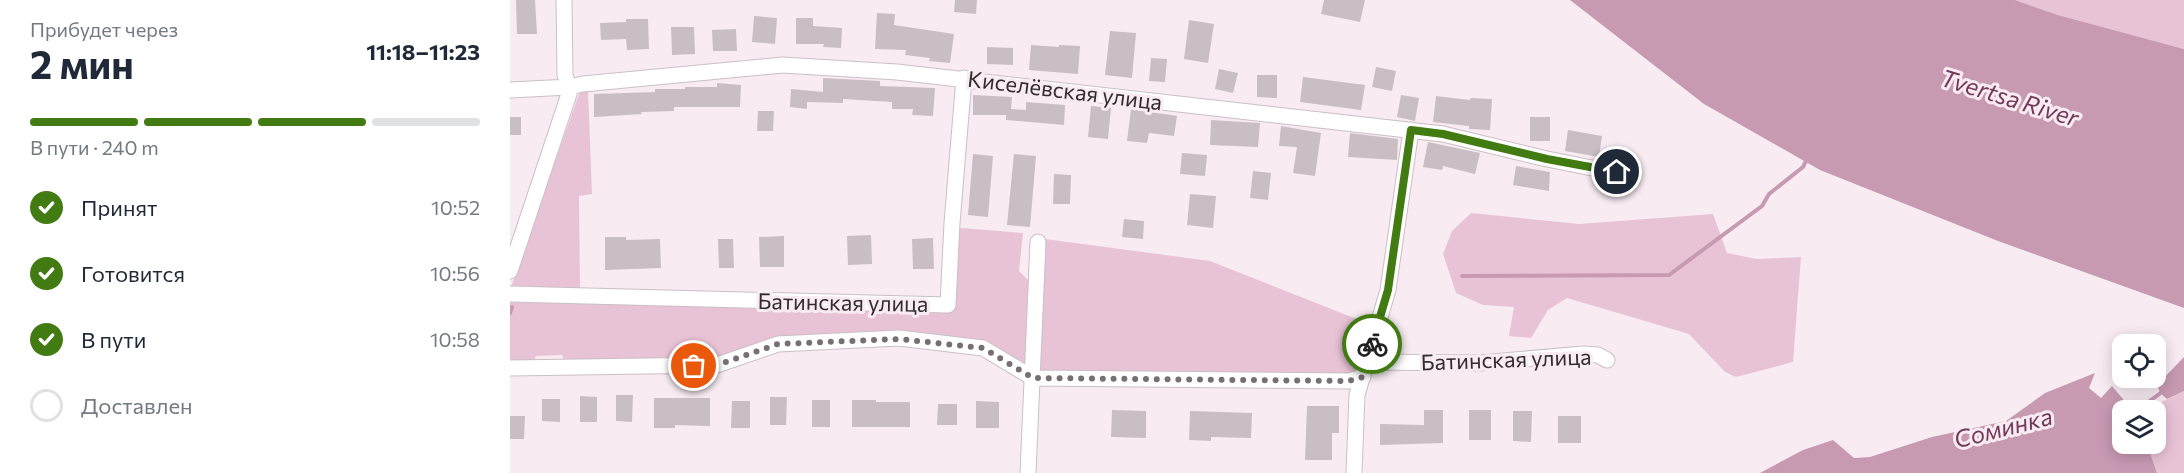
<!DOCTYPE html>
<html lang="ru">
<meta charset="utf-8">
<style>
:root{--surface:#fff;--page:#f6f6f7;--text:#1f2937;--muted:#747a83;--line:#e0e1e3;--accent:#417b12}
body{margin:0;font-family:Commissioner,sans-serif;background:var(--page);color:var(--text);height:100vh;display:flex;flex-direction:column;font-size:22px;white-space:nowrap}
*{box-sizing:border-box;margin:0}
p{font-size:20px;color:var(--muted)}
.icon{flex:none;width:33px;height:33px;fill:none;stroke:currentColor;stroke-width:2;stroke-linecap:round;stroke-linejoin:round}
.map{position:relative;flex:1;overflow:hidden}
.sheet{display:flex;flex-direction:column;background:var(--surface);width:510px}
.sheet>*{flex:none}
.tools{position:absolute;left:1602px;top:334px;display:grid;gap:12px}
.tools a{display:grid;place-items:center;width:54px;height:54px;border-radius:12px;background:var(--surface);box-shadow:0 3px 15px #0003;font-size:30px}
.pin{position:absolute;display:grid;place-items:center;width:51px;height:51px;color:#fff;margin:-26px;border:3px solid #fff;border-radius:50%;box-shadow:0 2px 6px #0007}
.courier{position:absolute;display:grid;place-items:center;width:60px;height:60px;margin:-30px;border:4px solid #417b12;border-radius:50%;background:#fff;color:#222;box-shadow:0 2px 8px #0007}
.overview em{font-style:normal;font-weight:700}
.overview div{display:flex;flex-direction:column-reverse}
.overview{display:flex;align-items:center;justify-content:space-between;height:102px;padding:0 30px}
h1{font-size:39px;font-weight:700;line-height:45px}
.bar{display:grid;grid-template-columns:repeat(4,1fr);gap:9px 6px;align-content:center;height:72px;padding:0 30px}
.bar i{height:8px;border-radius:4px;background:var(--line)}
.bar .selected{background:var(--accent)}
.bar p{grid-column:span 4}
ol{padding:0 30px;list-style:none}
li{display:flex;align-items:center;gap:18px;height:66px}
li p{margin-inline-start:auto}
li .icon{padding:6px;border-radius:50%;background:var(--accent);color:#fff;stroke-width:4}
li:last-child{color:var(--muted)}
li i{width:33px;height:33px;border:3px solid var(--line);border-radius:50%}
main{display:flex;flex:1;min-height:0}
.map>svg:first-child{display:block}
</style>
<main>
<section class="sheet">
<div class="overview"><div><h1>2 мин</h1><p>Прибудет через</p></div><em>11:18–11:23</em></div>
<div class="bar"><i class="selected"></i><i class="selected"></i><i class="selected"></i><i></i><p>В пути · 240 m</p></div>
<ol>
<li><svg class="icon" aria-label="check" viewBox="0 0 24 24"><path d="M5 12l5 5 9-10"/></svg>Принят<p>10:52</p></li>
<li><svg class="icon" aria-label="check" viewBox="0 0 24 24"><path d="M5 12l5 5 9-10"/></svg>Готовится<p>10:56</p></li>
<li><svg class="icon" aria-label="check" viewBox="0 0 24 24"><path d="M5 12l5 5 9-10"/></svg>В пути<p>10:58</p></li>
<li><i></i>Доставлен</li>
</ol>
</section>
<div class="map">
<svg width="1674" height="473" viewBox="0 0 1674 473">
<rect width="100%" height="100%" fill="#f8ecf2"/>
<path fill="#e8c3d6" d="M 1505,0 L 1674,0 L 1674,49 L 1548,15 Z
M 73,90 L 78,90 L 82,194 L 69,196 L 70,291 L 1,287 L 69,94 Z
M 961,213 L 1069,224 L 1203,214 L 1217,253 L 1247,259 L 1291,257 L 1283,362 L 1226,377 L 1215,372 L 1179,334 L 1057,298 L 1038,310 L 1021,338 L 999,336 L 1004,307 L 973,305 L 946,293 L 933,254 L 942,231 Z
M 451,228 L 513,233 L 509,271 L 518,280 L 521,289 L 517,369 L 474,344 L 268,341 L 203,361 L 54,360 L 52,355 L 26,356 L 24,361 L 0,364 L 0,300 L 440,308 L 444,231 Z
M 535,239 L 700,261 L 859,324 L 849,374 L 537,373 L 525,368 L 529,279 Z
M 1674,391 L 1674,473 L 1647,473 L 1637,444 L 1646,444 L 1646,411 L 1633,411 Z"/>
<path fill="#c79ab2" d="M 1060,0 L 1505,0 L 1548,15 L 1674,49 L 1674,308 L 1488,241 L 1310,170 L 1194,104 Z
M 1674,357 L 1674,391 L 1657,399 L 1650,393 L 1647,385 Z
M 1585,373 L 1579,388 L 1591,398 L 1602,386 L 1623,411 L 1612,411 L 1612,444 L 1637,444 L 1647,473 L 1250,473 L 1293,450 L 1323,440 L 1344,458 L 1360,457 L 1422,437 L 1496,421 L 1535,393 Z"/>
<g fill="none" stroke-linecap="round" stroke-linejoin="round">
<path stroke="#c79ab2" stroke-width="4" d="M 952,276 L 1159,275 L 1252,206 L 1259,194 L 1293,167 L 1297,159
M 0,313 L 2,307
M 1626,411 L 1652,392"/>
</g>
<path fill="#c9bec4" d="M 6,0 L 25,0 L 27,34 L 7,34 Z
M 445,0 L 467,0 L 466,14 L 444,12 Z
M 814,0 L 855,0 L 850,22 L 811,14 Z
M 367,13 L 385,14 L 384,25 L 444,34 L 440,63 L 419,61 L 420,58 L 395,55 L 396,50 L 365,49 Z
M 244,16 L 267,18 L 265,44 L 242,42 Z
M 286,18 L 303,18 L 303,26 L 332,28 L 331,48 L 313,47 L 314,44 L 286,44 Z
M 116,19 L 138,19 L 139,49 L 117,50 L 116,39 L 91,40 L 90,23 L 116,22 Z
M 679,20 L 704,24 L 698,63 L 674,59 Z
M 161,27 L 184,27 L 185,54 L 162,55 Z
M 226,29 L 227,51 L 203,51 L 202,30 Z
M 600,31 L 626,33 L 622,78 L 595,75 Z
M 521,45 L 549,47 L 549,45 L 570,46 L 568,74 L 519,70 Z
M 477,47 L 503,48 L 503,65 L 477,64 Z
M 641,58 L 657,59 L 655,82 L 639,81 Z
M 866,67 L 886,71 L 882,91 L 862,87 Z
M 709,69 L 728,73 L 723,93 L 705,89 Z
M 747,75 L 767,75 L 767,98 L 747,97 Z
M 793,77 L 855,85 L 851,110 L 790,102 Z
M 313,78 L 370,81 L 370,86 L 425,88 L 423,116 L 402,115 L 403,109 L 382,109 L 382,102 L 333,99 L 333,103 L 297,102 L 297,109 L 280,107 L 281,89 L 313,92 Z
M 207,83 L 231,85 L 230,107 L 164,107 L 164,111 L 131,112 L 132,114 L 84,117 L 84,94 L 145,92 L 145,89 L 175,89 L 175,87 L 207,87 Z
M 463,95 L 502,97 L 501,109 L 516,110 L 516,102 L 555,105 L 554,125 L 496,120 L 496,115 L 463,115 Z
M 891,95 L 909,98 L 905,121 L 887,117 Z
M 926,96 L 960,100 L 961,98 L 982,99 L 980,130 L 959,129 L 959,126 L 923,122 Z
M 581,106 L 601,108 L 598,139 L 578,137 Z
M 621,109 L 667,116 L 664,136 L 639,133 L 637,143 L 617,141 Z
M 248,111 L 264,111 L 263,131 L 247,131 Z
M 0,117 L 11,117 L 11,135 L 0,135 Z
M 1020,117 L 1040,117 L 1040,141 L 1020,141 Z
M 701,120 L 750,123 L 748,147 L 700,145 Z
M 771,126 L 811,133 L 805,176 L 783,173 L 787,147 L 769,146 Z
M 1058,130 L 1092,136 L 1089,157 L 1055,151 Z
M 840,133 L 888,139 L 887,160 L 838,157 Z
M 918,142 L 970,153 L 965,174 L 933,166 L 932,170 L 913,167 Z
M 672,153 L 697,155 L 695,176 L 670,174 Z
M 463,154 L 483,156 L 478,217 L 458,215 Z
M 504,154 L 526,156 L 520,227 L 497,225 Z
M 1006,166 L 1040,172 L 1039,191 L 1003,185 Z
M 743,171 L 761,173 L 758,200 L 740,198 Z
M 544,174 L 561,175 L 560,204 L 543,204 Z
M 680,194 L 706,196 L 703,228 L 677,225 Z
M 614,219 L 634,221 L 633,239 L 612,237 Z
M 361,235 L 362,264 L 338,265 L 337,236 Z
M 274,236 L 274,267 L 250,267 L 249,237 Z
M 95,237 L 116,237 L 116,240 L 150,239 L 151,268 L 95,270 Z
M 423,238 L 424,269 L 403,269 L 402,239 Z
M 208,239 L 223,239 L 224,268 L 209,268 Z
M 106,395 L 123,395 L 122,422 L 106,421 Z
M 70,396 L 87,397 L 87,422 L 70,422 Z
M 260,397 L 277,397 L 276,425 L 260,425 Z
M 144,398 L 200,398 L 200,426 L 165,425 L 165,428 L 144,428 Z
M 32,399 L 50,399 L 50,422 L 32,421 Z
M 302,400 L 320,400 L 320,427 L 302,427 Z
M 342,400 L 366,400 L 366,402 L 400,402 L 400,427 L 342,427 Z
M 222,401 L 240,401 L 240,428 L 221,428 Z
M 466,401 L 489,402 L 489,428 L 466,428 Z
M 428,404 L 447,404 L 447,425 L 427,425 Z
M 797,406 L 829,406 L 829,433 L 822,433 L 822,460 L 795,460 Z
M 602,410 L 636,411 L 636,438 L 601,437 Z
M 914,410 L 933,410 L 933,443 L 870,445 L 870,424 L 914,425 Z
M 959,410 L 981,410 L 981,440 L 959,440 Z
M 680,411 L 742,413 L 741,438 L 701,437 L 701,441 L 679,440 Z
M 1003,411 L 1022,411 L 1021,442 L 1003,441 Z
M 0,416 L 15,416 L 14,439 L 0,439 Z
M 1048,416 L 1071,416 L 1071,443 L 1048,443 Z"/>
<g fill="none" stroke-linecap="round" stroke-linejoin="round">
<defs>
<path id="minor" d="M 0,90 L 59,87 L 73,84 L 273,65 L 387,72 L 933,134 L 1037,159 L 1107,173
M 0,271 L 59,94 L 59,87 L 55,75 L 54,0
M 0,294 L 438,305 L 442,223 L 454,78
M 857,362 L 970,363 L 1073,354 L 1088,355 L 1097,360
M 0,368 L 207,365 L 268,344 L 389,338 L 473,348 L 523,378 L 839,381 L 853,377
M 518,473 L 528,242
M 844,473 L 847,395 L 878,290 L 901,130"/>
</defs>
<use href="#minor" stroke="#cbbfc5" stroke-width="17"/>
<use href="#minor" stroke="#fff" stroke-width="15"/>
</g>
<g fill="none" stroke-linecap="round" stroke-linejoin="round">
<path stroke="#776f73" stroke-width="6" stroke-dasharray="0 10.8" d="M 184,366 L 207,365 L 268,344 L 389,339 L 473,348 L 523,378 L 838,381 L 853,377 L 862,344"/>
<path stroke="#417b12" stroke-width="8" d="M 862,344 L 878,290 L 901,130 L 933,134 L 1037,159 L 1107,172"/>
</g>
<g text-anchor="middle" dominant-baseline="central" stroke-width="6" stroke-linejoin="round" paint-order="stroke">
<g font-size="22" fill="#312c2e" stroke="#f8ecf2">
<text transform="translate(555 90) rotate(7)">Киселёвская улица</text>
<text transform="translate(333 302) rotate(1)">Батинская улица</text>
<text transform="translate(996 359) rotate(-2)">Батинская улица</text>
</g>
<g font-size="24" font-style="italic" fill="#74395c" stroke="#f8ecf2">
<text transform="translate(1500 97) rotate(17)">Tvertsa River</text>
<text transform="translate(1493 427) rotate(-14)">Соминка</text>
</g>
</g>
</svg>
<div class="tools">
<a><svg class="icon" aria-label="locate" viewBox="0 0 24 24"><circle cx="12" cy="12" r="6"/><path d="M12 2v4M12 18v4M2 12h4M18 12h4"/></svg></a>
<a><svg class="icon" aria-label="layers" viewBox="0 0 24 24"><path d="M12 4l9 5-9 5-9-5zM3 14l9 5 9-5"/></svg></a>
</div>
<div class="pin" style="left:184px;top:366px;background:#ea580c"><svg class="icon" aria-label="bag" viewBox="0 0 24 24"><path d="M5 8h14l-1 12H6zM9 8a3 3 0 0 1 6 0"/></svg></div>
<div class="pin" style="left:1107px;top:172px;background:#1f2937"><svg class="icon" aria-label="home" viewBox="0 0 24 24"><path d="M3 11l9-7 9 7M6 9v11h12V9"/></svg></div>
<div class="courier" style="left:862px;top:344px"><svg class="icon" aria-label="bike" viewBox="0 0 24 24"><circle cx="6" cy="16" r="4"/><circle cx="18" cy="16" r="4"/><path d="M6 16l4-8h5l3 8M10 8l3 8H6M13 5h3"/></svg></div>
</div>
</main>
